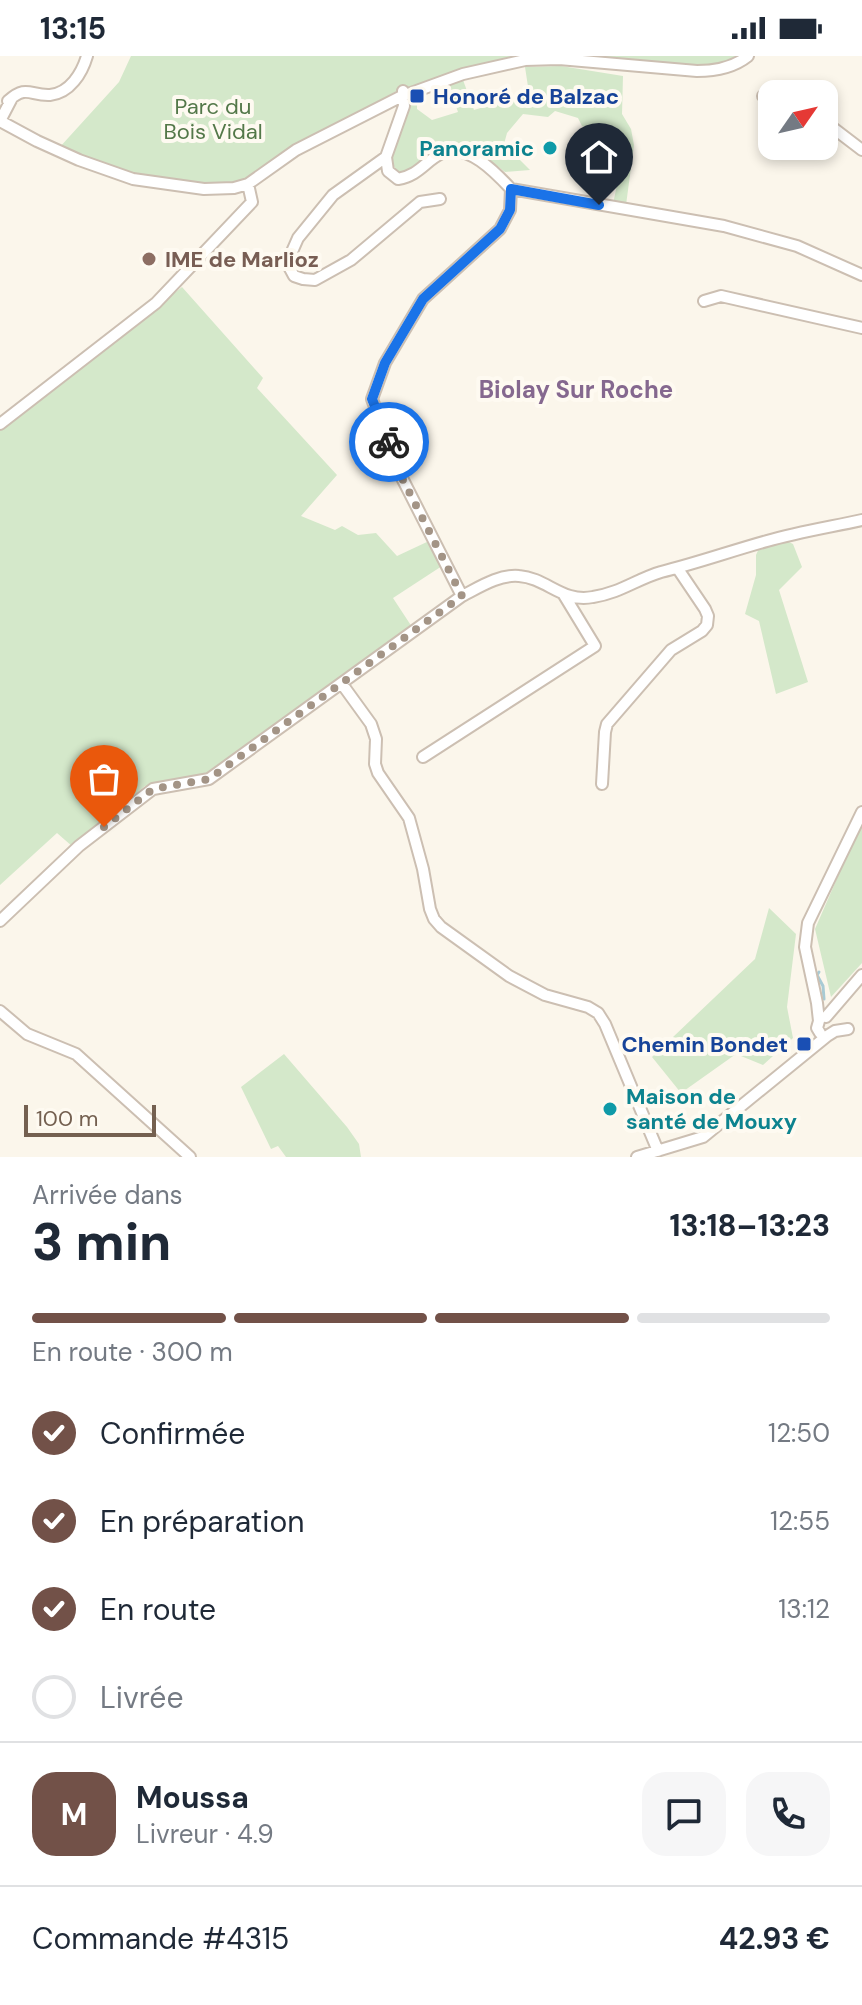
<!DOCTYPE html>
<html lang="fr">
<meta charset="utf-8">
<style>
:root{--surface:#fff;--page:#f6f6f7;--text:#1f2937;--muted:#747a83;--line:#e0e1e3;--accent:#725148}
body{margin:0;font-family:"DM Sans",sans-serif;background:var(--page);color:var(--text);height:100vh;display:flex;flex-direction:column;font-size:30px;white-space:nowrap}
*{box-sizing:border-box;margin:0}
p{font-size:26px;color:var(--muted)}
.icon{flex:none;width:44px;height:44px;fill:none;stroke:currentColor;stroke-width:2;stroke-linecap:round;stroke-linejoin:round}
.map{position:relative;height:1101px;overflow:hidden}
.details{display:flex;flex-direction:column;background:var(--surface);flex:1}
.details>*{flex:none}
.needle{width:52px;rotate:56deg}
.controls{position:absolute;left:758px;top:24px;display:grid;gap:16px}
.controls a{display:grid;place-items:center;width:80px;height:80px;border-radius:16px;background:var(--surface);box-shadow:0 4px 12px #0003;font-size:40px}
.scale{position:absolute;left:24px;bottom:20px;width:132px;box-sizing:border-box;padding-left:8px;border:4px solid #746050;border-top:0;font-size:22px;line-height:28px;white-space:nowrap;color:#746050;-webkit-text-stroke:6px #fefaf1;paint-order:stroke}
.pin{position:absolute;display:grid;place-items:center;width:68px;height:68px;color:#fff;margin:-82px -34px;border-radius:50% 50% 50% 0;rotate:-45deg;box-shadow:0 0 8px #0007}
.pin .icon{rotate:45deg}
.courier{position:absolute;display:grid;place-items:center;width:80px;height:80px;margin:-40px;border:6px solid #1a73e8;border-radius:50%;background:#fff;color:#222;box-shadow:0 2px 10px #0007}
.summary em{font-style:normal;font-weight:800}
.summary div{display:flex;flex-direction:column-reverse}
.summary{display:flex;align-items:center;justify-content:space-between;height:136px;padding:0 32px}
h1{font-size:52px;font-weight:800;line-height:60px}
.bar{display:grid;grid-template-columns:repeat(4,1fr);gap:12px 8px;align-content:center;height:96px;padding:0 32px}
.bar i{height:10px;border-radius:6px;background:var(--line)}
.bar .on{background:var(--accent)}
.bar p{grid-column:span 4}
.line{display:flex;align-items:center;gap:20px;padding:0 32px;border-top:2px solid var(--line)}
.line div{flex:1}
.round{display:grid;place-items:center;flex:none;width:84px;height:84px;border-radius:24px;background:var(--page)}
ol{padding:0 32px;list-style:none}
li{display:flex;align-items:center;gap:24px;height:88px}
li p{margin-inline-start:auto}
li .icon{padding:8px;border-radius:50%;background:var(--accent);color:#fff;stroke-width:4}
li:last-child{color:var(--muted)}
li i{width:44px;height:44px;border:4px solid var(--line);border-radius:50%}
.status{display:flex;justify-content:space-between;align-items:center;height:56px;padding:0 40px;background:var(--surface);direction:ltr}
.status svg{height:22px;fill:currentColor}
.map>svg:first-child{display:block}
</style>
<div class="status"><b>13:15</b><svg viewBox="0 0 49 12"><path d="M0 12V9h3v3zM5 12V6h3v6zM10 12V3h3v9zM15 12V0h3v12zM26 1h20v11H26zM47 4h2v5h-2z"/></svg></div>
<div class="map">
<svg width="862" height="1101" viewBox="0 0 862 1101">
<rect width="100%" height="100%" fill="#fbf6eb"/>
<path fill="#d4e8ca" d="M 131,0 L 520,0 L 440,20 L 395,36 L 293,91 L 255,118 L 236,128 L 167,126 L 134,121 L 59,92 L 119,26 Z
M 547,0 L 738,0 L 718,10 L 693,10 Z
M 561,10 L 623,20 L 622,58 L 631,73 L 634,89 L 626,149 L 613,148 L 618,124 L 605,118 L 615,92 L 608,89 L 600,78 L 582,70 L 578,62 L 555,55 L 548,61 L 523,58 L 507,77 L 504,88 L 530,114 L 505,116 L 491,105 L 463,90 L 442,90 L 413,115 L 396,116 L 392,104 L 409,48 L 417,45 L 417,53 L 432,64 L 458,56 L 448,27 L 463,24 L 474,54 L 529,37 L 525,11 Z
M 182,231 L 263,322 L 257,332 L 337,419 L 301,460 L 335,474 L 342,470 L 358,479 L 376,477 L 397,500 L 429,485 L 442,510 L 393,542 L 412,571 L 201,722 L 145,730 L 73,791 L 57,777 L 0,829 L 0,375 Z
M 776,485 L 787,485 L 793,488 L 802,511 L 779,534 L 808,626 L 776,638 L 759,565 L 745,558 L 756,519 L 756,499 L 760,490 Z
M 862,765 L 862,907 L 831,941 L 815,873 Z
M 769,852 L 796,878 L 787,951 L 793,982 L 763,1009 L 736,998 L 681,1037 L 652,1001 L 755,903 Z
M 284,998 L 347,1071 L 359,1088 L 361,1101 L 286,1101 L 278,1090 L 271,1093 L 241,1031 Z"/>
<g fill="none" stroke-linecap="round" stroke-linejoin="round">
<path stroke="#a8cad4" stroke-width="3" d="M 819,916 L 817,919 L 823,930 L 824,943"/>
<defs>
<path id="minor" d="M 403,35 L 404,50 L 386,101 L 388,115 L 398,123 C 420,119 425,105 442,97 C 467,86 496,117 511,133 L 510,154 L 500,173 L 423,243 L 385,307 L 372,343 L 398,414 L 462,540
M 763,40 L 772,40
M 12,42 L 0,65 L 37,85 L 79,104 L 133,123 L 204,133 L 234,132 L 248,128 L 296,94 L 400,41 L 463,18 L 525,4 L 559,3 L 697,15 C 716,15 733,12 748,0
M 8,45 C 27,28 30,40 50,39 C 70,37 82,17 87,0
M 824,65 L 862,94
M 386,101 L 333,139 L 298,182 L 287,207 L 294,220 L 303,223 L 315,224 L 351,204 L 420,146 L 440,143
M 511,133 L 724,170 L 797,190 L 862,219
M 704,245 L 721,240 L 862,272
M 0,368 L 156,247 L 252,146 L 248,128
M 342,628 L 371,668 L 376,683 L 375,708 L 378,717 L 409,762 L 423,813 L 430,853 L 434,863 L 441,871 L 509,920 L 545,939 L 588,951 L 598,957 L 605,968 L 658,1095
M 423,701 L 595,590 L 564,539
M 602,728 L 605,676 L 607,668 L 671,594 L 702,575 L 707,569 L 708,560 L 705,553 L 678,513
M 0,865 L 79,790 L 153,733 L 209,723 L 462,540 C 478,532 499,518 519,520 C 547,522 562,547 593,541 C 620,537 637,523 661,516 C 697,507 731,495 767,485 C 798,476 830,471 862,464
M 0,955 L 27,978 L 76,998 L 190,1101
M 826,961 L 862,919
M 820,977 L 817,972 L 819,965 L 817,947 L 805,891 L 808,867 L 862,756
M 637,1101 L 703,1081 L 827,980 L 835,975 L 848,973"/>
</defs>
<use href="#minor" stroke="#ccbfb2" stroke-width="14"/>
<use href="#minor" stroke="#fff" stroke-width="10"/>
</g>
<g fill="none" stroke-linecap="round" stroke-linejoin="round">
<path stroke="#a39486" stroke-width="8" stroke-dasharray="0 14.4" d="M 104,771 L 153,733 L 209,723 L 462,540 L 398,414 L 389,386"/>
<path stroke="#1a73e8" stroke-width="10" d="M 389,386 L 372,343 L 385,307 L 423,243 L 500,173 L 510,154 L 511,133 L 599,149"/>
</g>
<g fill="#1a4fb4" stroke="#fefaf1" stroke-width="3">
<rect x="409" y="32" width="16" height="16" rx="4"/>
<rect x="796" y="980" width="16" height="16" rx="4"/>
</g>
<g fill="#0f9aa8" stroke="#fefaf1" stroke-width="3">
<circle cx="550" cy="92" r="8"/>
<circle cx="610" cy="1053" r="8"/>
</g>
<circle fill="#8d6e63" stroke="#fefaf1" stroke-width="3" cx="149" cy="203" r="8"/>
<g text-anchor="middle" dominant-baseline="central" stroke-width="8" stroke-linejoin="round" paint-order="stroke">
<g font-size="22" font-weight="bold" fill="#164399" stroke="#fefaf1" text-anchor="start">
<text x="433" y="40">Honoré de Balzac</text>
<text x="788" y="988" text-anchor="end">Chemin Bondet</text>
</g>
<g font-size="22" fill="#537849" stroke="#fefaf1">
<text x="213" y="50">Parc du<tspan x="213" dy="25">Bois Vidal</tspan></text>
</g>
<g font-size="22" font-weight="bold" fill="#0d838f" stroke="#fefaf1" text-anchor="end">
<text x="534" y="92">Panoramic</text>
<text x="626" y="1040" text-anchor="start">Maison de<tspan x="626" dy="25">santé de Mouxy</tspan></text>
</g>
<g font-size="22" font-weight="bold" fill="#785e54" stroke="#fefaf1" text-anchor="start">
<text x="165" y="203">IME de Marlioz</text>
</g>
<g font-size="24" font-weight="bold" fill="#85688f" stroke="#fefaf1">
<text x="576" y="333">Biolay Sur Roche</text>
</g>
</g>
</svg>
<div class="controls">
<a><svg class="needle" viewBox="-14 -14 28 28"><path d="M0-13l5 13h-10z" fill="#e53935"/><path d="M0 13l5-13h-10z" fill="#747a83"/></svg></a>
</div>
<div class="scale">100 m</div>
<div class="pin" style="left:104px;top:771px;background:#ea580c"><svg class="icon" aria-label="bag" viewBox="0 0 24 24"><path d="M5 8h14l-1 12H6zM9 8a3 3 0 0 1 6 0"/></svg></div>
<div class="pin" style="left:599px;top:149px;background:#1f2937"><svg class="icon" aria-label="home" viewBox="0 0 24 24"><path d="M3 11l9-7 9 7M6 9v11h12V9"/></svg></div>
<div class="courier" style="left:389px;top:386px"><svg class="icon" aria-label="bike" viewBox="0 0 24 24"><circle cx="6" cy="16" r="4"/><circle cx="18" cy="16" r="4"/><path d="M6 16l4-8h5l3 8M10 8l3 8H6M13 5h3"/></svg></div>
</div>
<section class="details">
<div class="summary"><div><h1>3 min</h1><p>Arrivée dans</p></div><em>13:18–13:23</em></div>
<div class="bar"><i class="on"></i><i class="on"></i><i class="on"></i><i></i><p>En route · 300 m</p></div>
<ol>
<li><svg class="icon" aria-label="check" viewBox="0 0 24 24"><path d="M5 12l5 5 9-10"/></svg>Confirmée<p>12:50</p></li>
<li><svg class="icon" aria-label="check" viewBox="0 0 24 24"><path d="M5 12l5 5 9-10"/></svg>En préparation<p>12:55</p></li>
<li><svg class="icon" aria-label="check" viewBox="0 0 24 24"><path d="M5 12l5 5 9-10"/></svg>En route<p>13:12</p></li>
<li><i></i>Livrée</li>
</ol>
<div class="line" style="height:144px"><b class="round" style="background:var(--accent);color:#fff">M</b><div><b>Moussa</b><p>Livreur · 4.9</p></div><a class="round"><svg class="icon" aria-label="chat" viewBox="0 0 24 24"><path d="M4 5h16v11H9l-5 4z"/></svg></a><a class="round"><svg class="icon" aria-label="phone" viewBox="0 0 24 24"><path d="M5 4h4l2 5-3 2q2 4 5 5l2-3 5 2v4C11 20 4 13 5 4z"/></svg></a></div>
<div class="line" style="height:104px"><div>Commande #4315</div><b>42.93 €</b></div>
</section>
